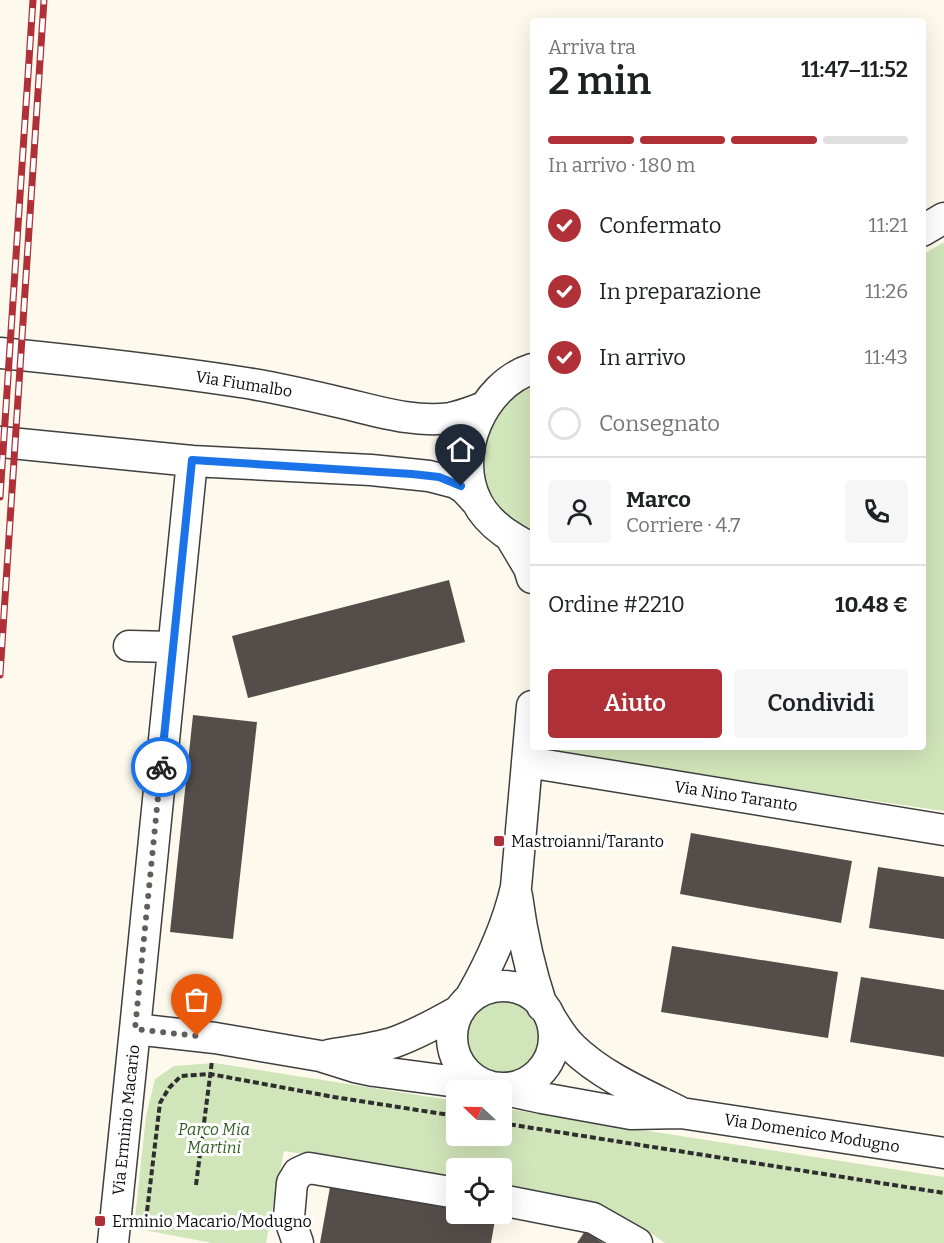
<!DOCTYPE html>
<html lang="it">
<meta charset="utf-8">
<style>
:root{--surface:#fff;--page:#f6f6f6;--text:#202124;--muted:#757577;--line:#e0e0e0;--accent:#b03038}
body{margin:0;font-family:Bitter,serif;background:var(--page);color:var(--text);height:100vh;display:flex;flex-direction:column;font-size:22px;white-space:nowrap}
*{box-sizing:border-box;margin:0}
p{font-size:20px;color:var(--muted)}
.icon{flex:none;width:33px;height:33px;fill:none;stroke:currentColor;stroke-width:2;stroke-linecap:round;stroke-linejoin:round}
.map{position:relative;flex:1;overflow:hidden}
.side{position:absolute;left:530px;top:18px;width:396px;height:732px;display:flex;flex-direction:column;background:var(--surface);border-radius:6px;box-shadow:0 6px 24px #0002}
.side>*{flex:none}
.needle{width:39px;rotate:292deg}
.tools{position:absolute;left:446px;top:1080px;display:grid;gap:12px}
.tools a{display:grid;place-items:center;width:66px;height:66px;border-radius:6px;background:var(--surface);box-shadow:0 6px 24px #0002;font-size:30px}
.pin{position:absolute;display:grid;place-items:center;width:51px;height:51px;color:#fff;margin:-62px -26px;border-radius:50% 50% 50% 0;rotate:-45deg;box-shadow:0 0 6px #0007}
.pin .icon{rotate:45deg}
.courier{position:absolute;display:grid;place-items:center;width:60px;height:60px;margin:-30px;border:4px solid #1a73e8;border-radius:50%;background:#fff;color:#222;box-shadow:0 2px 8px #0007}
.head em{font-style:normal;font-weight:600}
.head div{display:flex;flex-direction:column-reverse}
.head{display:flex;align-items:center;justify-content:space-between;height:102px;padding:0 18px}
h1{font-size:39px;font-weight:600;line-height:45px}
.bar{display:grid;grid-template-columns:repeat(4,1fr);gap:9px 6px;align-content:center;height:72px;padding:0 18px}
.bar i{height:8px;border-radius:4px;background:var(--line)}
.bar .selected{background:var(--accent)}
.bar p{grid-column:span 4}
.line{display:flex;align-items:center;gap:15px;padding:0 18px;border-top:2px solid var(--line)}
.line div{flex:1}
.round{display:grid;place-items:center;flex:none;width:63px;height:63px;border-radius:6px;background:var(--page)}
ol{padding:0 18px;list-style:none}
li{display:flex;align-items:center;gap:18px;height:66px}
li p{margin-inline-start:auto}
li .icon{padding:6px;border-radius:50%;background:var(--accent);color:#fff;stroke-width:4}
li:last-child{color:var(--muted)}
li i{width:33px;height:33px;border:3px solid var(--line);border-radius:50%}
.action{display:flex;gap:12px;margin-top:auto;padding:12px 18px}
.action a{flex:1;height:69px;border-radius:6px;background:var(--accent);color:#fff;font-size:24px;font-weight:600;line-height:69px;text-align:center}
.action a+a{background:var(--page);color:var(--text)}
.map>svg:first-child{display:block}
</style>
<div class="map">
<svg width="944" height="1243" viewBox="0 0 944 1243">
<rect width="100%" height="100%" fill="#fdfaed"/>
<path fill="#d1e5ba" d="M 944,242 L 944,811 L 574,757 L 561,753 L 556,747 L 922,747 L 922,255 Z
M 532,382 L 532,532 C 486,515 470,462 491,419 C 500,401 516,391 532,382 Z
M462 1038a42 42 0 1 1 84 0a42 42 0 1 1-84 0Z
M 215,1063 L 456,1101 L 456,1136 L 501,1136 L 501,1108 L 944,1177 L 944,1243 L 665,1243 L 648,1231 L 583,1201 L 501,1187 L 501,1168 L 456,1168 L 456,1179 L 284,1151 L 266,1243 L 212,1243 L 134,1228 L 146,1116 L 155,1079 L 174,1066 Z"/>
<path fill="#544d4a" d="M 449,580 L 465,642 L 248,698 L 232,636 Z
M 193,715 L 257,722 L 233,939 L 170,932 Z
M 691,833 L 852,861 L 841,923 L 680,894 Z
M 878,867 L 944,877 L 944,939 L 869,928 Z
M 672,946 L 838,972 L 828,1038 L 661,1012 Z
M 861,977 L 944,990 L 944,1057 L 850,1042 Z
M 330,1187 L 456,1207 L 456,1214 L 496,1214 L 491,1243 L 320,1243 Z
M 585,1231 L 603,1243 L 577,1243 Z"/>
<g fill="none" stroke-linecap="round" stroke-linejoin="round">
<defs>
<path id="minor" d="M 922,231 L 944,218
M 0,353 C 80,361 160,370 240,382 C 274,387 308,395 342,403 C 377,411 414,423 450,418 C 462,416 473,411 485,407
M 532,369 C 482,385 452,454 477,502 C 483,514 493,524 504,532 C 513,538 522,545 532,547
M 0,442 L 192,461 L 371,470 L 429,476 L 456,483 L 465,489 L 476,501
M 510,536 L 529,568 L 532,578
M 129,646 L 173,647
M 527,762 L 944,830
M 517,896 C 522,934 530,970 542,1006
M452 1037a51 51 0 1 1 102 0a51 51 0 1 1-102 0Z
M 470,998 C 490,963 507,927 516,887 L 532,706
M 550,1017 C 557,1028 563,1039 573,1048 C 602,1076 642,1093 678,1111
M 135,1029 L 215,1038 L 320,1056 L 355,1067 L 374,1071 L 487,1086
M 329,1055 C 351,1051 374,1049 395,1042 C 417,1034 439,1022 460,1010
M 496,1088 L 542,1098 L 631,1114 L 681,1113 L 944,1153
M 501,1200 L 593,1218 L 637,1243
M 113,1243 L 135,1029 L 192,461
M 298,1243 L 289,1217 L 292,1183 L 298,1173 L 309,1168 L 456,1193"/>
</defs>
<use href="#minor" stroke="#3f3f3f" stroke-width="33"/>
<path stroke="#2e2e2e" stroke-width="4" stroke-dasharray="6 3" stroke-linecap="butt" d="M 501,1123 L 944,1193
M 196,1185 L 212,1061
M 146,1220 L 160,1103 L 169,1088 L 181,1076 L 210,1074 L 334,1097 L 456,1116"/>
<use href="#minor" stroke="#fff" stroke-width="30"/>
<defs>
<path id="rail" d="M 0,497 L 33,0
M 0,675 L 44,0"/>
</defs>
<use href="#rail" stroke="#b03038" stroke-width="7"/>
<use href="#rail" stroke="#fff" stroke-width="4.5" stroke-dasharray="14" stroke-linecap="butt"/>
</g>
<g fill="none" stroke-linecap="round" stroke-linejoin="round">
<path stroke="#605f5b" stroke-width="6" stroke-dasharray="0 10.8" d="M 161,767 L 135,1029 L 197,1036"/>
<path stroke="#1a73e8" stroke-width="8" d="M 161,767 L 192,460 L 412,474 L 439,477 L 461,486"/>
</g>
<g fill="#b03038" stroke="#fff" stroke-width="2">
<rect x="493" y="835" width="12" height="12" rx="3"/>
<rect x="94" y="1215" width="12" height="12" rx="3"/>
</g>
<g text-anchor="middle" dominant-baseline="central" stroke-width="6" stroke-linejoin="round" paint-order="stroke">
<g font-size="16" fill="#0c0c0c" stroke="#fff">
<text transform="translate(244 384) rotate(9)">Via Fiumalbo</text>
<text transform="translate(736 796) rotate(9)">Via Nino Taranto</text>
<text transform="translate(126 1120) rotate(-84)">Via Erminio Macario</text>
<text transform="translate(812 1133) rotate(9)">Via Domenico Modugno</text>
</g>
<g font-size="16" fill="#0c0c0c" stroke="#fff" text-anchor="start">
<text x="511" y="841">Mastroianni/Taranto</text>
<text x="112" y="1221">Erminio Macario/Modugno</text>
</g>
<g font-size="16" font-style="italic" fill="#305e22" stroke="#fff">
<text x="214" y="1129">Parco Mia<tspan x="214" dy="18">Martini</tspan></text>
</g>
</g>
</svg>
<div class="tools">
<a><svg class="needle" viewBox="-14 -14 28 28"><path d="M0-13l5 13h-10z" fill="#e53935"/><path d="M0 13l5-13h-10z" fill="#757577"/></svg></a>
<a><svg class="icon" aria-label="locate" viewBox="0 0 24 24"><circle cx="12" cy="12" r="6"/><path d="M12 2v4M12 18v4M2 12h4M18 12h4"/></svg></a>
</div>
<div class="pin" style="left:197px;top:1036px;background:#ea580c"><svg class="icon" aria-label="bag" viewBox="0 0 24 24"><path d="M5 8h14l-1 12H6zM9 8a3 3 0 0 1 6 0"/></svg></div>
<div class="pin" style="left:461px;top:486px;background:#1f2937"><svg class="icon" aria-label="home" viewBox="0 0 24 24"><path d="M3 11l9-7 9 7M6 9v11h12V9"/></svg></div>
<div class="courier" style="left:161px;top:767px"><svg class="icon" aria-label="bike" viewBox="0 0 24 24"><circle cx="6" cy="16" r="4"/><circle cx="18" cy="16" r="4"/><path d="M6 16l4-8h5l3 8M10 8l3 8H6M13 5h3"/></svg></div>
<section class="side">
<div class="head"><div><h1>2 min</h1><p>Arriva tra</p></div><em>11:47–11:52</em></div>
<div class="bar"><i class="selected"></i><i class="selected"></i><i class="selected"></i><i></i><p>In arrivo · 180 m</p></div>
<ol>
<li><svg class="icon" aria-label="check" viewBox="0 0 24 24"><path d="M5 12l5 5 9-10"/></svg>Confermato<p>11:21</p></li>
<li><svg class="icon" aria-label="check" viewBox="0 0 24 24"><path d="M5 12l5 5 9-10"/></svg>In preparazione<p>11:26</p></li>
<li><svg class="icon" aria-label="check" viewBox="0 0 24 24"><path d="M5 12l5 5 9-10"/></svg>In arrivo<p>11:43</p></li>
<li><i></i>Consegnato</li>
</ol>
<div class="line" style="height:108px"><a class="round"><svg class="icon" aria-label="person" viewBox="0 0 24 24"><circle cx="12" cy="8" r="4"/><path d="M4 21q1-7 8-7t8 7"/></svg></a><div><b>Marco</b><p>Corriere · 4.7</p></div><a class="round"><svg class="icon" aria-label="phone" viewBox="0 0 24 24"><path d="M5 4h4l2 5-3 2q2 4 5 5l2-3 5 2v4C11 20 4 13 5 4z"/></svg></a></div>
<div class="line" style="height:78px"><div>Ordine #2210</div><b>10.48 €</b></div>
<div class="action"><a>Aiuto</a><a>Condividi</a></div>
</section>
</div>
